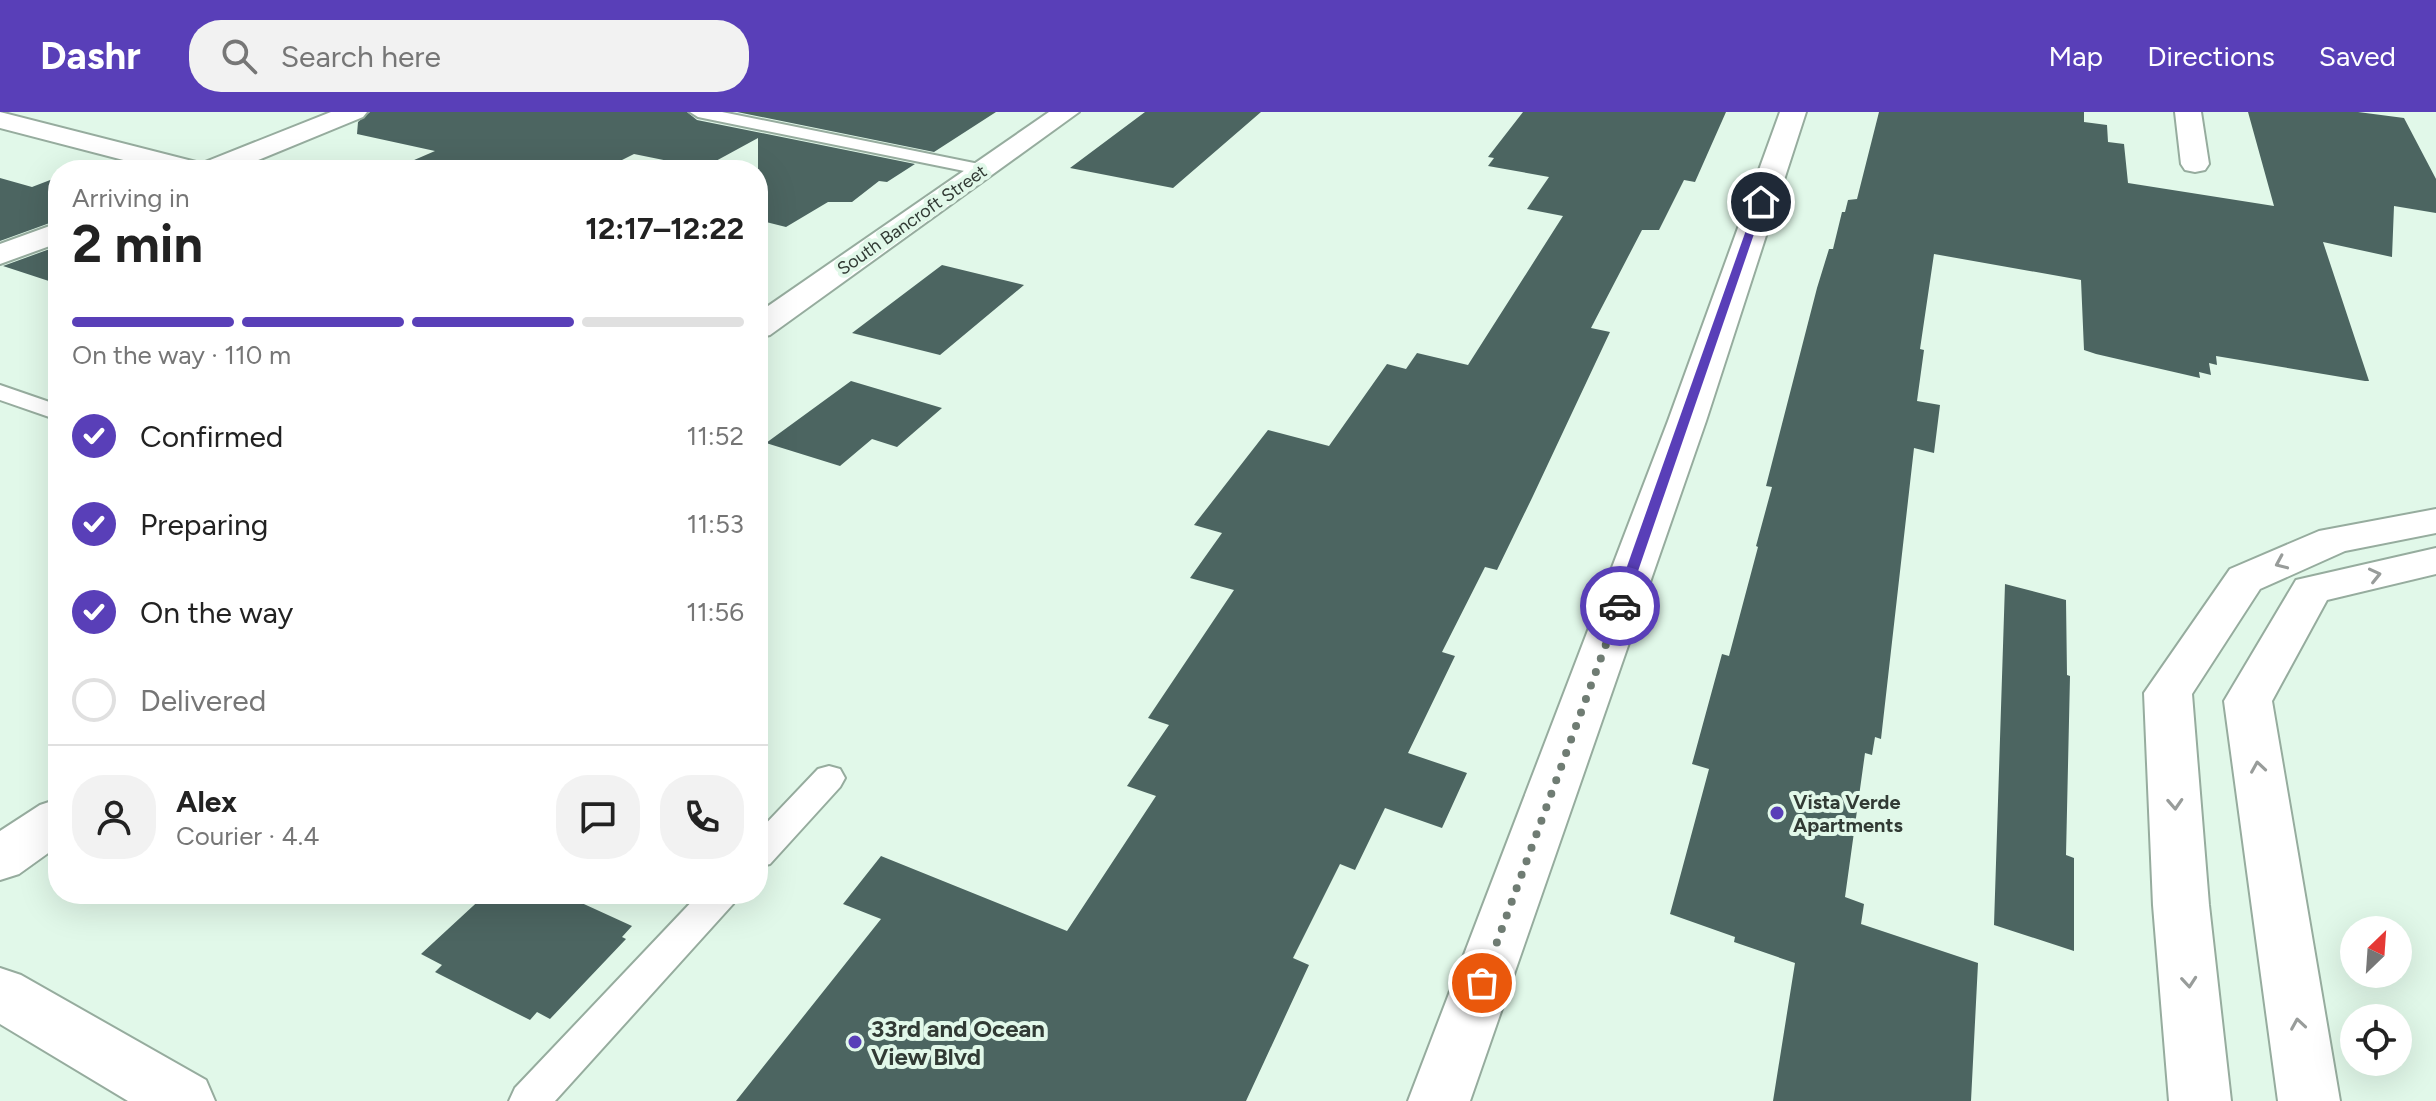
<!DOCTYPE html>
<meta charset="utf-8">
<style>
:root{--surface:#fff;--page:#f2f2f2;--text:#222;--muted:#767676;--line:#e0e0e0;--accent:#593fb8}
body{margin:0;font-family:Figtree,sans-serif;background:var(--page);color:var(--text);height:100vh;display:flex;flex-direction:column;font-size:30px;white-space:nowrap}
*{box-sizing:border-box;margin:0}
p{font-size:26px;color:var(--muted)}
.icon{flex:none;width:44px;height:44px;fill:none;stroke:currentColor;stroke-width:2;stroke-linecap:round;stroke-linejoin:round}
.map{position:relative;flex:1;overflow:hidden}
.side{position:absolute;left:48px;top:48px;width:720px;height:744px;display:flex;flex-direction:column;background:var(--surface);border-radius:32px;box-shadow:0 8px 32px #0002}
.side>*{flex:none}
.needle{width:52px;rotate:25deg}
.controls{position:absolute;left:2340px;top:804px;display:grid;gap:16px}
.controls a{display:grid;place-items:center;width:72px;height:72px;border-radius:50%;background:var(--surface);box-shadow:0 8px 32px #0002;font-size:40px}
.pin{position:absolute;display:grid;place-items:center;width:68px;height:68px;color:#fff;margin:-34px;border:4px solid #fff;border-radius:50%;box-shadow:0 2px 8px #0007}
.courier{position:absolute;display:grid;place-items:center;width:80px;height:80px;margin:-40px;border:6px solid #593fb8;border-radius:50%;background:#fff;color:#222;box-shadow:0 2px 10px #0007}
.overview em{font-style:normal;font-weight:700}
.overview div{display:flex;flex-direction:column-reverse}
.overview{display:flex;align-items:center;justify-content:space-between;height:136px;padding:0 24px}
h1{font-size:52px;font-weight:700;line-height:60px}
.bar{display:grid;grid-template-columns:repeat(4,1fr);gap:12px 8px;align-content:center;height:96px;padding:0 24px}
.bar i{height:10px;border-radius:6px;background:var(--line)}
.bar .current{background:var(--accent)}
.bar p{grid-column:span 4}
.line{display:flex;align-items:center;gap:20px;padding:0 24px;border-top:2px solid var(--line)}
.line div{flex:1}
.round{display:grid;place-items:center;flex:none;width:84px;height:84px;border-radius:32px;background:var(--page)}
ol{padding:0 24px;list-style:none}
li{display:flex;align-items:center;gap:24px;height:88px}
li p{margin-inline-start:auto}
li .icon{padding:8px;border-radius:50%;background:var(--accent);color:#fff;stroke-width:4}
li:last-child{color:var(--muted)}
li i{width:44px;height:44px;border:4px solid var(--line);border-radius:50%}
header{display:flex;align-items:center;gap:48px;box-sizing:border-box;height:112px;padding:0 40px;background:var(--accent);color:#fff}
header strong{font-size:38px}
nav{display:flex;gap:44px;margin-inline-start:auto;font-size:28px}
.search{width:560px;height:72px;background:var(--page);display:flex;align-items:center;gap:20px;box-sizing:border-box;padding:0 28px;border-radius:32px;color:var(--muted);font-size:30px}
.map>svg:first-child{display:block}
</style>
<header>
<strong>Dashr</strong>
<div class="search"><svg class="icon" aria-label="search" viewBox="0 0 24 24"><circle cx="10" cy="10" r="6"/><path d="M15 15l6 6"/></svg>Search here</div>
<nav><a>Map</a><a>Directions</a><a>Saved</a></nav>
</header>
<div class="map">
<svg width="2436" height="989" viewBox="0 0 2436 989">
<rect width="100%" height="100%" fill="#e1f8e9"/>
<path fill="#4c6561" d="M 370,0 L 687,0 L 697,8 L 915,52 L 887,70 L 879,69 L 852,90 L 828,90 L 786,115 L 758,108 L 758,26 L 703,56 L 634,42 L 602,58 L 391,58 L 435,39 L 357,22 L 358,10 Z
M 737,0 L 996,0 L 934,40 Z
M 1145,0 L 1261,0 L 1173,76 L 1070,56 Z
M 1523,0 L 1726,0 L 1695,70 L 1684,68 L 1659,118 L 1642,118 L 1591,216 L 1610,220 L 1532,386 L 1497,458 L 1485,455 L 1442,540 L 1455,544 L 1408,641 L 1467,661 L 1442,716 L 1385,696 L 1355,758 L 1340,752 L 1293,846 L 1309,853 L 1246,989 L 736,989 L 881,807 L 843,792 L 881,744 L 1067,819 L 1156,684 L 1127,674 L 1169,613 L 1148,606 L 1234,478 L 1190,466 L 1222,421 L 1194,413 L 1268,318 L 1329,334 L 1387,252 L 1406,257 L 1417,241 L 1468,253 L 1563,104 L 1527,97 L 1549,65 L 1488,54 L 1494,46 L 1488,45 Z
M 1879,0 L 2084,0 L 2084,10 L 2107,13 L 2108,30 L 2124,32 L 2128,71 L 2274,94 L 2248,0 L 2358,0 L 2404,6 L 2436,67 L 2436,101 L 2394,94 L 2392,145 L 2323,130 L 2369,269 L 2365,269 L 2216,244 L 2217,253 L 2209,251 L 2211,263 L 2199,260 L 2200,266 L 2096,242 L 2084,238 L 2081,168 L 1934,142 L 1920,237 L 1924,238 L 1917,289 L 1940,293 L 1934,341 L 1914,336 L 1881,627 L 1875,625 L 1872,643 L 1865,641 L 1845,785 L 1864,792 L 1861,812 L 1978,851 L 1971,989 L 1773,989 L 1795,851 L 1734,830 L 1735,825 L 1670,802 L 1709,657 L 1692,652 L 1722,542 L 1729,544 L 1758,435 L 1756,434 L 1772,375 L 1766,374 L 1817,176 L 1829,137 L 1833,137 L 1842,100 L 1845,100 L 1848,88 L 1857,87 Z
M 58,65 L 58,108 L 0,129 L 0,66 L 32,75 Z
M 58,134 L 58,172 L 3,154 Z
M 942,153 L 1024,173 L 940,243 L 852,221 Z
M 851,269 L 942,296 L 897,335 L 872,327 L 840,354 L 766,331 Z
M 2005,472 L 2066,488 L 2067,563 L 2070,564 L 2066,743 L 2074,746 L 2074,839 L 1994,813 Z
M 486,782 L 562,782 L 632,814 L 622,825 L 626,827 L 550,907 L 537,900 L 530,908 L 435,860 L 442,853 L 421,842 Z"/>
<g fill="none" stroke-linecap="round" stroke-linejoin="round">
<defs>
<path id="lane" d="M 690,0 L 722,0 L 984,53 L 993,58 L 984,63 L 698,5 Z
M 0,273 L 58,293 L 58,308 L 0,288 Z
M 829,654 L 840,657 L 845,666 L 840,675 L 770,752 L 758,755 L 758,720 L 818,657 Z
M 699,782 L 738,782 L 733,792 L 555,989 L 509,989 L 515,976 Z"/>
<path id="street" d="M 0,0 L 204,52 L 208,58 L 162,58 L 0,16 Z
M 1049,0 L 1079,0 L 770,223 L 758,226 L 758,201 Z
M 2175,0 L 2201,0 L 2209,52 L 2205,58 L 2195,60 L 2185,58 L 2181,52 Z
M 58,687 L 58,734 L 19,762 L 0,768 L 0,719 L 40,693 Z"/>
<path id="secondary" d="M 331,0 L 367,0 L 363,5 L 234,58 L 196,58 L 200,52 Z
M 1780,0 L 1806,0 L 1706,309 L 1470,989 L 1408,989 L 1668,309 Z
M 58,111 L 58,131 L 0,152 L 0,132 Z
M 0,856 L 21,863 L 206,968 L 215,989 L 128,989 L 0,912 Z"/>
<path id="highway" d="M 2436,397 L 2436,421 L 2345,439 L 2260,477 L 2192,582 L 2209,793 L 2231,989 L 2169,989 L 2153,793 L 2144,581 L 2230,457 L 2319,419 Z
M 2436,436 L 2436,462 L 2327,488 L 2272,589 L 2340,989 L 2278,989 L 2224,589 L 2296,468 Z"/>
</defs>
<use href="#lane" stroke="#96ac9e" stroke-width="4"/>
<use href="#street" stroke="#96ac9e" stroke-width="4"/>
<use href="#secondary" stroke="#96ac9e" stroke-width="4"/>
<use href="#highway" stroke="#96ac9e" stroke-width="4"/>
<use href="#lane" fill="#fff" fill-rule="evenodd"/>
<use href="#street" fill="#fff" fill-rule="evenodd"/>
<use href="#secondary" fill="#fff" fill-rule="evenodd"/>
<use href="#highway" fill="#fff" fill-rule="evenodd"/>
</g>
<defs><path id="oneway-chevron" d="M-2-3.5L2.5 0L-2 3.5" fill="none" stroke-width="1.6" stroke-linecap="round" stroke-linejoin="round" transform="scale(2)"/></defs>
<g stroke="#989c9a">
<use href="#oneway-chevron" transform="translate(2281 451) rotate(156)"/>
<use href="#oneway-chevron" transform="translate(2375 463) rotate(-13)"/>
<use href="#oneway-chevron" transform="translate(2258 655) rotate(-99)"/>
<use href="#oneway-chevron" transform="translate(2175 692) rotate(87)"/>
<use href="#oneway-chevron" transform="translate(2189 870) rotate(85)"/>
<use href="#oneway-chevron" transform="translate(2298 912) rotate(-99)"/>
</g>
<path fill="#593fb8" d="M 1761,87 L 1765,90 L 1626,494 L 1620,498 L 1615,497 L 1613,494 L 1756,90 Z"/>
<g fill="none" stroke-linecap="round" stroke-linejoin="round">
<path stroke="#6f7c73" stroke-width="8" stroke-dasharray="0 14.4" d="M 1482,871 L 1620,494"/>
</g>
<g fill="#593fb8" stroke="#e1f8e9" stroke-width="3">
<circle cx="1777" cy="701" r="8"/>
<circle cx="855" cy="930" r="8"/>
</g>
<g text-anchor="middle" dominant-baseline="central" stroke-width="8" stroke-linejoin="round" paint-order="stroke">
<g font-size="18" fill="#313a34" stroke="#e1f8e9">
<text transform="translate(912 108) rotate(-35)">South Bancroft Street</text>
</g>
<g font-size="20" font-weight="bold" fill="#313a34" stroke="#e1f8e9" text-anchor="start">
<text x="1793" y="690">Vista Verde<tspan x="1793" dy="23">Apartments</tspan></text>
</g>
<g font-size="24" font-weight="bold" fill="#313a34" stroke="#e1f8e9" text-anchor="start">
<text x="871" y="916">33rd and Ocean<tspan x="871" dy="28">View Blvd</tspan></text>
</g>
</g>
</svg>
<div class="controls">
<a><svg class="needle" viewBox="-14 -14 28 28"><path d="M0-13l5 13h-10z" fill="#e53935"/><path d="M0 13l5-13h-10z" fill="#767676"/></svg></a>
<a><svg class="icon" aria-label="locate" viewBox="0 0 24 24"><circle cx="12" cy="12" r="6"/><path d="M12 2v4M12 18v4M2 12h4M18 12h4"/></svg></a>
</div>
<div class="pin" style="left:1482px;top:871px;background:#ea580c"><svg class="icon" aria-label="bag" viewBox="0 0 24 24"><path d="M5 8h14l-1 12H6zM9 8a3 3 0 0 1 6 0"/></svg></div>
<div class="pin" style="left:1761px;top:90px;background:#1f2937"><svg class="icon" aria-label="home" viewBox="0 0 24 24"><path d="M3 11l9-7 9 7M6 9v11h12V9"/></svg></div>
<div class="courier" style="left:1620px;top:494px"><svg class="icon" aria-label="car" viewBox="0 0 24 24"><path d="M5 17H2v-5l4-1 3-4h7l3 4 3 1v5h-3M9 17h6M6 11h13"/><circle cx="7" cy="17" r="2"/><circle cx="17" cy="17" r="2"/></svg></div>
<section class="side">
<div class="overview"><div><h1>2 min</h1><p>Arriving in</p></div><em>12:17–12:22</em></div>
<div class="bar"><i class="current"></i><i class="current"></i><i class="current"></i><i></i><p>On the way · 110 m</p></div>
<ol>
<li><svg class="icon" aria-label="check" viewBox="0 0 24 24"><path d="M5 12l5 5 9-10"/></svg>Confirmed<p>11:52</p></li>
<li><svg class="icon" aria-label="check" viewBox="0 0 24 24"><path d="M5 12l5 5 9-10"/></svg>Preparing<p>11:53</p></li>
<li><svg class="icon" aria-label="check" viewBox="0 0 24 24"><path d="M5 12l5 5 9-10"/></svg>On the way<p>11:56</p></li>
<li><i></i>Delivered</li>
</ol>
<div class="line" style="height:144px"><a class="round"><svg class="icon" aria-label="person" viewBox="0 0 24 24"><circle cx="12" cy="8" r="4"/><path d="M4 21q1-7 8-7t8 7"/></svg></a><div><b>Alex</b><p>Courier · 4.4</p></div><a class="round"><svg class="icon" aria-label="chat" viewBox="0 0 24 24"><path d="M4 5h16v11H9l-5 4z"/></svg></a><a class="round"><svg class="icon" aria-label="phone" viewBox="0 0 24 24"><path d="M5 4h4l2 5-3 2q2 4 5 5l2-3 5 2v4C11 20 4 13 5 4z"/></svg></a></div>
</section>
</div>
